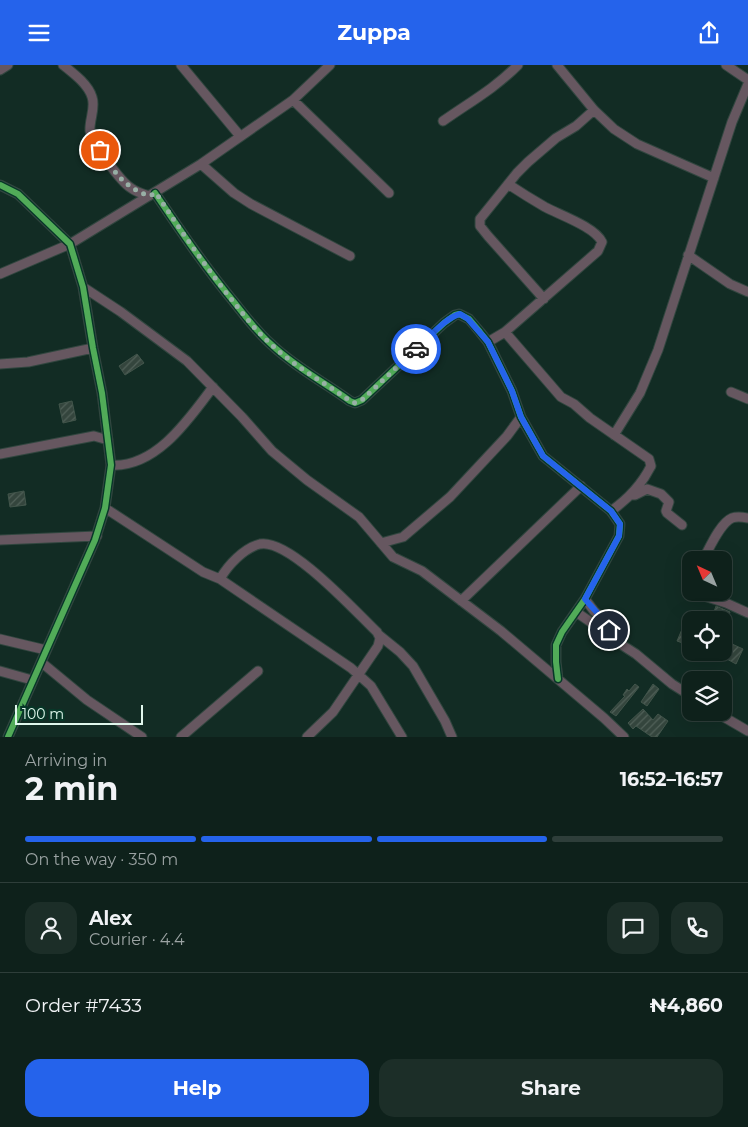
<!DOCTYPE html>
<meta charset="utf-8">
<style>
:root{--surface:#0e211b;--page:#1c2e28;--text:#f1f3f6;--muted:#9ba3a3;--line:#2e3e3a;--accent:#2563eb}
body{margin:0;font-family:Montserrat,sans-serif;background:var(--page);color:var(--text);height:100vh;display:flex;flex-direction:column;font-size:19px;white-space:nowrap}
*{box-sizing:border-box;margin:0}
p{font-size:16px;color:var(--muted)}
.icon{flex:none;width:28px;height:28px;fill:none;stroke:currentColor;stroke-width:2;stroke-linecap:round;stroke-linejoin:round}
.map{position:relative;height:672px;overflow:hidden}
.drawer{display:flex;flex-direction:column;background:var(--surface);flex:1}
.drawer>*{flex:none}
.needle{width:32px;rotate:316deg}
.tools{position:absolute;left:682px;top:486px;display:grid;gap:10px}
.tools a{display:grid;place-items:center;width:50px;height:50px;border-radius:10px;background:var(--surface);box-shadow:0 5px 20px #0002,0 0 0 1px var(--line);font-size:25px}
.scale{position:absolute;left:15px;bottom:12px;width:128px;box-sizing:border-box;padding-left:5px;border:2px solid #e0f7ec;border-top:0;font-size:14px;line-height:18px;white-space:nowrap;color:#e0f7ec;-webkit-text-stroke:4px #073728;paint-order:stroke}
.pin{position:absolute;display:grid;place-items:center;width:42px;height:42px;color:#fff;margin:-21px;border:2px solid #fff;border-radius:50%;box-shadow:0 1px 5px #0007}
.courier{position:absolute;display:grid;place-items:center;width:50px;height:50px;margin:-25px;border:4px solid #2563eb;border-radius:50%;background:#fff;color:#222;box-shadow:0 1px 6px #0007}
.head em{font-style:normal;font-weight:700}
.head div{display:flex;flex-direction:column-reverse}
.head{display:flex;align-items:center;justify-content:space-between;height:85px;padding:0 25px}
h1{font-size:32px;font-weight:700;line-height:38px}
.bar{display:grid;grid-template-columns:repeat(4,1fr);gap:8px 5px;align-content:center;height:60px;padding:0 25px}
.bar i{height:6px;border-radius:4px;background:var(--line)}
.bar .on{background:var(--accent)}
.bar p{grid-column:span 4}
.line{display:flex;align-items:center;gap:12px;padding:0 25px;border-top:1px solid var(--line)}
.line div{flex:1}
.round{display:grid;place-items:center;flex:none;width:52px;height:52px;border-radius:15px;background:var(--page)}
.cta{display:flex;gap:10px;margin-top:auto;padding:10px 25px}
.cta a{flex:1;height:58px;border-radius:15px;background:var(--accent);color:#fff;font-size:20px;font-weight:700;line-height:58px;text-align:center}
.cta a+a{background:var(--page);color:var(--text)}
header{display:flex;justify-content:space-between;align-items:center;height:65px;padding:0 25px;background:var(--accent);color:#fff;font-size:22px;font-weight:700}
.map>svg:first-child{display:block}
</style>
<header><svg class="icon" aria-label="menu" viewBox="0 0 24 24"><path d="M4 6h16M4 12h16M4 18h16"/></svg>Zuppa<svg class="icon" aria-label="share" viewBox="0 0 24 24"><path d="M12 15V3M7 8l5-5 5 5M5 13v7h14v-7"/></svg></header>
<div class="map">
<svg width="748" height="672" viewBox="0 0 748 672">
<defs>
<pattern id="building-hatch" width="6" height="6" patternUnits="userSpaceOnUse" patternTransform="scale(1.25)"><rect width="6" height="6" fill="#34453d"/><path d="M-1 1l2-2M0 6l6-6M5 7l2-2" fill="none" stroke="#516159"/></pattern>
</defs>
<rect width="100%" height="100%" fill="#122c24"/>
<path fill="url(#building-hatch)" stroke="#42554b" d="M 137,289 L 144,298 L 125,310 L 119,301 Z
M 72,336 L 76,355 L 63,358 L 59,339 Z
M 24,426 L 26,440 L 10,442 L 8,429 Z
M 716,541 L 730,547 L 727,555 L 711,555 Z
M 683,562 L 691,565 L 691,581 L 677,576 Z
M 732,579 L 743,584 L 736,599 L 725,593 Z
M 635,619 L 639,622 L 616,651 L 610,647 L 625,631 L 623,630 L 627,624 L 629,626 Z
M 653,619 L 659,624 L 647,641 L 641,637 Z
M 643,644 L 653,655 L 658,649 L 668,656 L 657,672 L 652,672 L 636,661 L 633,664 L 628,658 Z"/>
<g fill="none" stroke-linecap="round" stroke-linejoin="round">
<defs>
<path id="minor" d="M 63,0 C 73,8 88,19 92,32 C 96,43 89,55 90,66 C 92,78 121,117 131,123 C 136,127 143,129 149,131
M 181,0 L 240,71
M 557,0 L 594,45 L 614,64 L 637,79 L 714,113
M 726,0 L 748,15
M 0,5 L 8,0
M 293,35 L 389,128
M 443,56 C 470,37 494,24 518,0
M 201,99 L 234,128 L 251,139 L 350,191
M 0,120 L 18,129 L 70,179 L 83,222 L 93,283 L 102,328 L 111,400 L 105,443 L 95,475 L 8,672
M 155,128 C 180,165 205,202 234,237 C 246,252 257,267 272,280 C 295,302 324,317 350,336 L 355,338 L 362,335 L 444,258 L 455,250 L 459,249 L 469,254 L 480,267 L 488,277 L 512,326 L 521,352 L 543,391 L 611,446 L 620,459 L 619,471 L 585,534 L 562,567 L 556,580 L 556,597 L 558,614
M 688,190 L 730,219 L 748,227
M 0,209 L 70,179 L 201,99 L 293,35 L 330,0
M 83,222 L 121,247 L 187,296 L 242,352 L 272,386 L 307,415 L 359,452 L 393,492 L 422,506 L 501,566 L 604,653 L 624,672
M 544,234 L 488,171 L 480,161 L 480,154 L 517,108 L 528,97 L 556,73 L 576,61 L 594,45
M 505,267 L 598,186 L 602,177 C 595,162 560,150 545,142 C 533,135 520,127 508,119
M 488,277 L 505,267 L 561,332 L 574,339 L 590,353 L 649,394 L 651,401 C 642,419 628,434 611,446
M 0,299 L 28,297 L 93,283
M 731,327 L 748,334
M 614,370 L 640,328 L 658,285 L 732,57 L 748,19
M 0,389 L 94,371 L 108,375
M 111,400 C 156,403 189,354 213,322
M 631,430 L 635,430 L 647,424 L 661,429 L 669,437 L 666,446 L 667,448 L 682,460
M 105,443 L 203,507 L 220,514 L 351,603 L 371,621 L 402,672
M 0,475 L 97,471
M 381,478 L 403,472 L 450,432 L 507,371 L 521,352
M 703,495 C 709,484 720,458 732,453 C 737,451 743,452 748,453
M 220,514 C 228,500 244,483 260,479 C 289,473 356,547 377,567 L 380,573 L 378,581 L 333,647 L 307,672
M 695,528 L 726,538 L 748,548
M 585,534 L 594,546 L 606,557 L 615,573 L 622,580 L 636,589 L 672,619 L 691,631
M 461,536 L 581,421
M 576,547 L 592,558 L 609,565
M 379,570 L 400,587 L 413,601 L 445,656 L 452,672
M 0,574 L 46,585
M 41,597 L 87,635 L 142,672
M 0,606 L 32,615
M 717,648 L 748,666
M 181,672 L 258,606"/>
</defs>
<use href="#minor" stroke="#31463f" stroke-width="11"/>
<use href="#minor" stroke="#665760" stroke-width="9"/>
<defs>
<path id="cycleway" d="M 0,120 L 18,129 L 70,179 L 83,222 L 93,283 L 102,328 L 111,400 L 105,443 L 95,475 L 8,672
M 155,128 C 180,165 205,202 234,237 C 246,252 257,267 272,280 C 295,302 324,317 350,336 L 355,338 L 362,335 L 444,258 L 455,250 L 459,249 L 469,254 L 480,267 L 488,277 L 512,326 L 521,352 L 543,391 L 611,446 L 620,459 L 619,471 L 585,534 L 562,567 L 556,580 L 556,597 L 558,614"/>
</defs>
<use href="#cycleway" stroke="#073728" stroke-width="9"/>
<use href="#cycleway" stroke="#51ab58" stroke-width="6"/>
</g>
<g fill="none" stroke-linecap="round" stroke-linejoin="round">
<path stroke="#98b0a6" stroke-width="5" stroke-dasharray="0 9" d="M 100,85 C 114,107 124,122 149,131 L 156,128 C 181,166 207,204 236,240 C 247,254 258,268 272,280 C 295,302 324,317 350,336 L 355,338 L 362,335 L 416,284"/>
<path stroke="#2563eb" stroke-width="6" d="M 416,284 C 428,274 446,252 460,249 L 468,254 L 488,277 L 512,326 L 521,352 L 543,391 L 611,446 L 620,459 L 619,471 L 585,534 C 591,542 607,556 609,565"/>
</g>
</svg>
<div class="tools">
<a><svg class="needle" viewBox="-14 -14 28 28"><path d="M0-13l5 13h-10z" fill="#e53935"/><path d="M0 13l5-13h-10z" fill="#9ba3a3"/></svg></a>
<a><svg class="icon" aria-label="locate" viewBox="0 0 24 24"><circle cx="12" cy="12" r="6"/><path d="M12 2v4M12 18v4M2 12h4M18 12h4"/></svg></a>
<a><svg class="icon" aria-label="layers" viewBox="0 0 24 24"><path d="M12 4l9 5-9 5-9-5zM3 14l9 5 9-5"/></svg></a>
</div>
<div class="scale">100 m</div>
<div class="pin" style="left:100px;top:85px;background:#ea580c"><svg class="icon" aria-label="bag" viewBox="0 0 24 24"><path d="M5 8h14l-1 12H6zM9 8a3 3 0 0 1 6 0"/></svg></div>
<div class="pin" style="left:609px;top:565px;background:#1f2937"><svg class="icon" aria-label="home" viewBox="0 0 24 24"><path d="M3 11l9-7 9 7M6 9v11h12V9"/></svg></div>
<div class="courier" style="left:416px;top:284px"><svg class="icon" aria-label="car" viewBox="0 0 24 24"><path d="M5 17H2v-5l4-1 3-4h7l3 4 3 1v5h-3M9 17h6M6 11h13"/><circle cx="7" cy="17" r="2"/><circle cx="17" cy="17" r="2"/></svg></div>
</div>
<section class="drawer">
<div class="head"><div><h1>2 min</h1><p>Arriving in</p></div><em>16:52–16:57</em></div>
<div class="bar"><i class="on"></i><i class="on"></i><i class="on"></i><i></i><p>On the way · 350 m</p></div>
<div class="line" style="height:90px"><a class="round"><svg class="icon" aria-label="person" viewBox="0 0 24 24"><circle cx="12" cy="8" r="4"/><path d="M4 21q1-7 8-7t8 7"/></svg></a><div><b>Alex</b><p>Courier · 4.4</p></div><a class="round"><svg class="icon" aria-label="chat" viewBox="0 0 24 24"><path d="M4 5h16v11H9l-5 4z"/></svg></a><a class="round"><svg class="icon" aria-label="phone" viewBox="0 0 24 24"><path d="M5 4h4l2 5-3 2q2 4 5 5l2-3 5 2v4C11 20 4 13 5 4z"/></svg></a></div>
<div class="line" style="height:65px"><div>Order #7433</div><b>₦4,860</b></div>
<div class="cta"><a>Help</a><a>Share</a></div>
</section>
